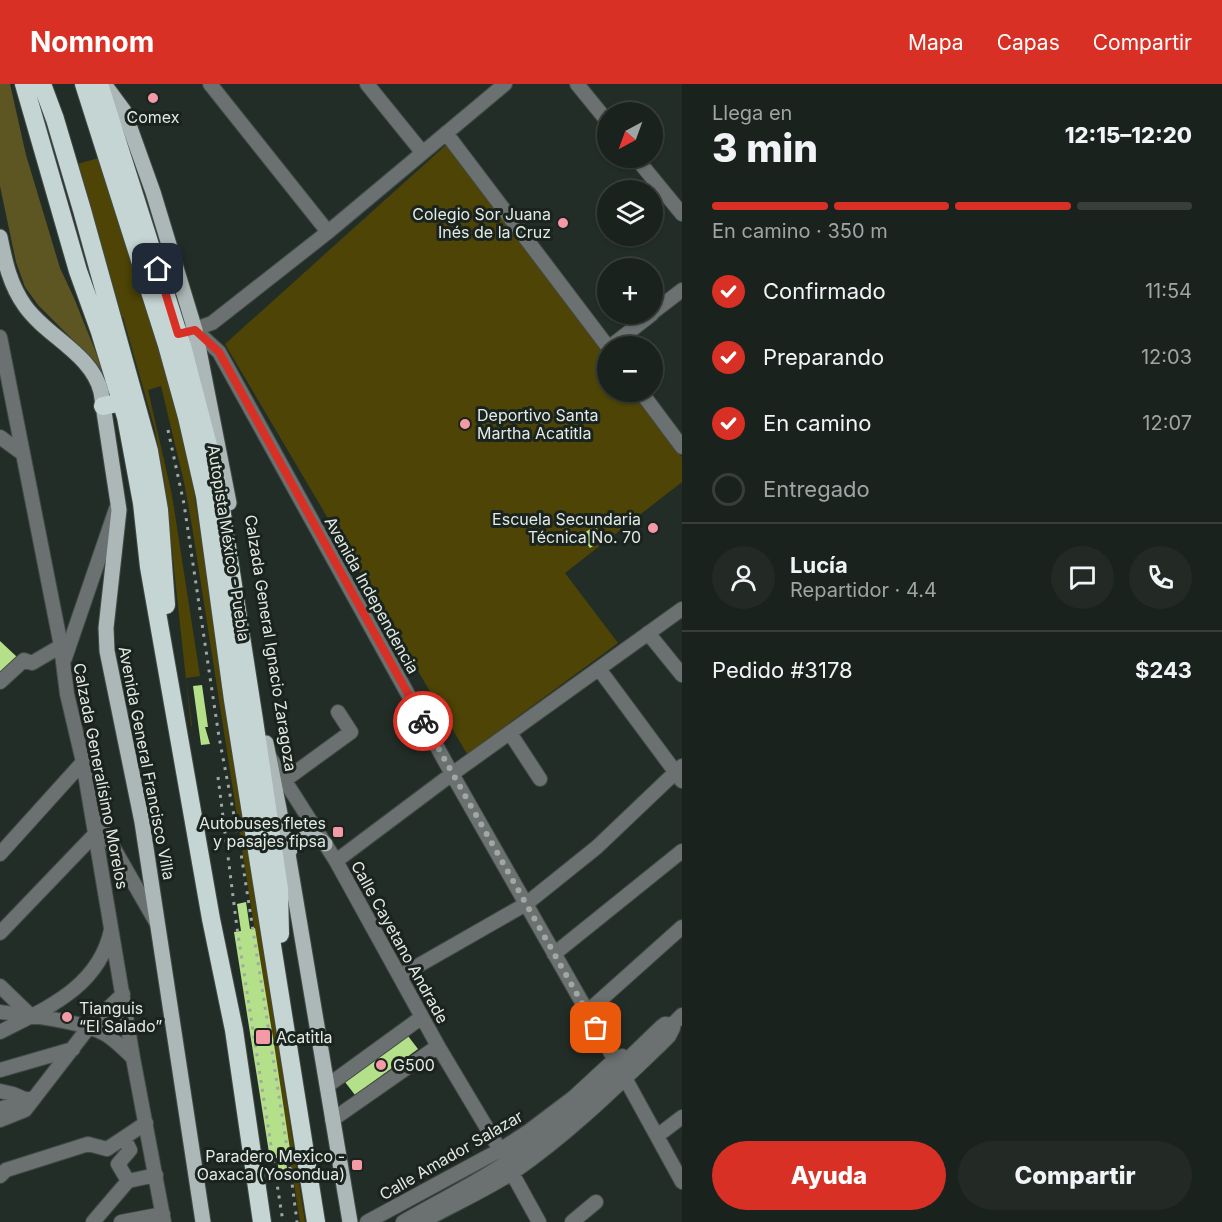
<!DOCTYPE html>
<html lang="es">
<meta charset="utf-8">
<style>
:root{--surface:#1a221d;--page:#232a26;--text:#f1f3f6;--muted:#9fa4a4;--line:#383f3b;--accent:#d93025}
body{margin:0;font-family:Inter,sans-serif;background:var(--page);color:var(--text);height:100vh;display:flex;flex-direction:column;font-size:22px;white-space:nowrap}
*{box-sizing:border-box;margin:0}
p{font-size:20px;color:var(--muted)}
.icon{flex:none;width:33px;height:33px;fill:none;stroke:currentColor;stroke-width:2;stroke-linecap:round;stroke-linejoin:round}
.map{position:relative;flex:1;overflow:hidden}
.side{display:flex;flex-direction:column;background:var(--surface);width:540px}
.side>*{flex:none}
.needle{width:39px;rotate:221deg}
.tools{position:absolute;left:597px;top:18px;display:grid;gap:12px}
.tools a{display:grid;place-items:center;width:66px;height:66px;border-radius:50%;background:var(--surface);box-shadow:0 2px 4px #0004,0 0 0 2px var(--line);font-size:30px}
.pin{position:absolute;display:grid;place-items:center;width:51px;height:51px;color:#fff;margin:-26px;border-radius:12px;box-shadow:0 3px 9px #0006}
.courier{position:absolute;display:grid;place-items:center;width:60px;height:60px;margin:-30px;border:4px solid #d93025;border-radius:50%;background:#fff;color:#222;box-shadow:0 2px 8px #0007}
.summary em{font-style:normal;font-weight:800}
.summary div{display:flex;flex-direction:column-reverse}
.summary{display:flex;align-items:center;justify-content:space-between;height:102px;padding:0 30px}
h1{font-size:39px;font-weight:800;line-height:45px}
.bar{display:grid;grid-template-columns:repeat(4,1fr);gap:9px 6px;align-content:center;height:72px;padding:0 30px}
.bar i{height:8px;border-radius:4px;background:var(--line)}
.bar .active{background:var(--accent)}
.bar p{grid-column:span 4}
.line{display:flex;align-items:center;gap:15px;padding:0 30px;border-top:2px solid var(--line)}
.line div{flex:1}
.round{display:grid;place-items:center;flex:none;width:63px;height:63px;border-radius:32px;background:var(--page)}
ol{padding:0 30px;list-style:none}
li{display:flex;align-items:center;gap:18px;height:66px}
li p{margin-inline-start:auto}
li .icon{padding:6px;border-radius:50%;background:var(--accent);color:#fff;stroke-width:4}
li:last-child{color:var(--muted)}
li i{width:33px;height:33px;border:3px solid var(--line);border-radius:50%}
.cta{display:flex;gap:12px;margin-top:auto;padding:12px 30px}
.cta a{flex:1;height:69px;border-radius:36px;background:var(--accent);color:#fff;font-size:24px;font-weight:800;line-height:69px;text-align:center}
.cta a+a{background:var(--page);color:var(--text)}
header{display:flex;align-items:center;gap:36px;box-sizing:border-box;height:84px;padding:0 30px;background:var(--accent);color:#fff}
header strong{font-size:28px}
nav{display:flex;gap:33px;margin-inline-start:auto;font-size:21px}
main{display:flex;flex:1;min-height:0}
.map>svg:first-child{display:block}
</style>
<header>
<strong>Nomnom</strong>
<nav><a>Mapa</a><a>Capas</a><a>Compartir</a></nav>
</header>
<main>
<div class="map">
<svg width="682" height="1138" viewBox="0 0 682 1138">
<rect width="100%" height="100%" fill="#232d27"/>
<path fill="#4d4406" d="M 446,61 L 607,274 L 608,308 L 633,308 L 682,373 L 682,398 L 565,489 L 618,559 L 467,670 L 225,260 Z
M 116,69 L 190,382 L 305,1138 L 300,1138 L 192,442 L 184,398 L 161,302 L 148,306 L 172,411 L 200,592 L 186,594 L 192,642 L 191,642 L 165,401 L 155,346 L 123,233 L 108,237 L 60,85 Z"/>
<path fill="#5e5622" d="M 0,0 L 10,0 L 26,71 L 60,184 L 74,214 L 105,291 L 92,275 L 38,221 L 25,203 L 16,178 L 0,102 Z"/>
<path fill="#b5e08a" d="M 595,442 L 604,455 L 590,464 L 581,451 Z
M 0,557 L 17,573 L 0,590 Z
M 202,601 L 208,643 L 205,643 L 210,660 L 201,661 L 193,602 Z
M 246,818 L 250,845 L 255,844 L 274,960 L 291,1072 L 285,1073 L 289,1095 L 280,1097 L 277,1074 L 270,1075 L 234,848 L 241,847 L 237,820 Z
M 408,952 L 418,965 L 355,1011 L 345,998 Z"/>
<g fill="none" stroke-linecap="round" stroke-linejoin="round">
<defs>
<path id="minor" d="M 210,0 L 328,148
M 367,0 L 422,68
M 577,0 L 608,38
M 446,49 L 608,263
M 636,74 L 682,130
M 652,229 L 682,206
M 195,246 L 219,268 L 452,690 L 620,985
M 189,247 L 212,239 L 328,148 L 505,0
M 0,253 L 61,562 L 67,610 L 83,678 L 133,974 L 164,1138
M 611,262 L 652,230
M 641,308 L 682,363
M 0,353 L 22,369
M 648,549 L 682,591
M 65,574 L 116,425
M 599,585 L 682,697
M 0,598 L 24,576 L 32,579 L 61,562
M 510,649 L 540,695
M 269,672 L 336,777 L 438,962 L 500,1066
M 285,696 L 351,648 L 338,628
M 97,735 L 156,838
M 0,770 L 83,678
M 336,777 L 452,690 L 682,525
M 0,849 L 96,749
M 554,870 L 682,767
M 400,892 L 526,820 L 597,763 L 682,682
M 0,902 L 31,932
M 0,928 C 27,931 82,937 105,950 C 115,956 124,965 133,974
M 587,928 L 682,843
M 0,948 C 47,924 99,903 111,846
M 0,986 L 73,965
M 625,994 L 682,1098
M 327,1002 L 422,933
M 0,1007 L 13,1010 L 27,1016
M 0,1025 L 35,1013
M 0,1036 L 25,1026 L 89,943 L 123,910
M 332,1036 L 438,962
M 657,1052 L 682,1033
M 124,1054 L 130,1066 L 118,1080 L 128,1097
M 512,1089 L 539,1138
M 0,1092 L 6,1086 L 88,1060 L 107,1065 L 146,1039
M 93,1138 L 128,1097 L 156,1091
M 121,1138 L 163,1130
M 367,1138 L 500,1066 L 529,1047 L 574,1013 L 614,976 L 622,972
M 403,1138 C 446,1113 493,1091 532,1060 C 579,1025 619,983 661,943 L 665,940 L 672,941
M 422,1138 C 452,1121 486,1106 515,1087 C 567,1051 612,1007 658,963 L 669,952 L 673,944 L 672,941 L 682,931
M 572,1138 L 596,1118"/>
<path id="major" d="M 104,0 L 124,27 L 153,108 L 195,246 L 229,419
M 0,153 C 5,178 10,201 25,222 C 47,253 92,270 101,308 L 119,426 L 106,544 L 107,567 L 142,738 L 203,1138
M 266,659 L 288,770 L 350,1138
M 288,770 C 294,753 311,748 325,760"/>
<path id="highway" d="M 24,0 L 78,187 L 100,248 L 126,333 L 142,419 L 149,483 L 211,835 L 234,946 L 262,1138
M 42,0 L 55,35 L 82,126 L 149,367 L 159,426 L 166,521
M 84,0 L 167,261 L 187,333 L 205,412 L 233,616 L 316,1138
M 99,0 L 182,262 L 210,369 L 219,411 L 254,636 L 279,805 L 280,850
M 103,322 L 122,318"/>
</defs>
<use href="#minor" stroke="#424b46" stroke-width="16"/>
<use href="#major" stroke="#424b46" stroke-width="17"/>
<use href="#highway" stroke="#424b46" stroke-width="20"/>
<use href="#minor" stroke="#6b7171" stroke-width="14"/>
<use href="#major" stroke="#acb8b7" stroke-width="15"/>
<use href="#highway" stroke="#c5d5d3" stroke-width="18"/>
<path stroke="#a0a8a3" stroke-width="3" stroke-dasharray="3 6" stroke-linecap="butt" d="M 168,346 L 184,420 L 219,653 L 240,763 L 289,1076 L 297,1138
M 218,693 L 237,844 L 283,1138"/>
</g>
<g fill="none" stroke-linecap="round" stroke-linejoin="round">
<path stroke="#a0a8a3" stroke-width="6" stroke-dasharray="0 10.8" d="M 423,637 L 596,944"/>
<path stroke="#d93025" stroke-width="8" d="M 158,185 L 178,250 L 195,246 L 219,268 L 423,637"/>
</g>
<g fill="#f49aa6" stroke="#1a231e" stroke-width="2">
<circle cx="153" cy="14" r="6"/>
<circle cx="563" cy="139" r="6"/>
<circle cx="465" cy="340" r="6"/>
<circle cx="653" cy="444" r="6"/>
<rect x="332" y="742" width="12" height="12" rx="3"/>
<circle cx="67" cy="933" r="6"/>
<rect x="255" y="945" width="16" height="16" rx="3"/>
<circle cx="381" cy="981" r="6"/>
<rect x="351" y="1075" width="12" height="12" rx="3"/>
</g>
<g text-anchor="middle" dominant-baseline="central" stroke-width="6" stroke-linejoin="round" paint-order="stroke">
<g font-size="16" fill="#e3eae6" stroke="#1a231e" text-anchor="end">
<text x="153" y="33" text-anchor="middle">Comex</text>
<text x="551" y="130">Colegio Sor Juana<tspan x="551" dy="18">Inés de la Cruz</tspan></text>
<text x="477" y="331" text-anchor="start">Deportivo Santa<tspan x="477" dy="18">Martha Acatitla</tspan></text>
<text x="641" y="435">Escuela Secundaria<tspan x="641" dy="18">Técnica No. 70</tspan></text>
<text x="326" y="739">Autobuses fletes<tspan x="326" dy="18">y pasajes fipsa</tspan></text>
<text x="79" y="924" text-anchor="start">Tianguis<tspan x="79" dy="18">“El Salado”</tspan></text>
<text x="276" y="953" text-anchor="start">Acatitla</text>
<text x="393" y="981" text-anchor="start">G500</text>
<text x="345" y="1072">Paradero Mexico -<tspan x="345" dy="18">Oaxaca (Yosondua)</tspan></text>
</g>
<g font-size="16" fill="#e3eae6" stroke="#1a231e">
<text transform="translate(229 459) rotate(81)">Autopista México - Puebla</text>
<text transform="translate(372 511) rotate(61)">Avenida Independencia</text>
<text transform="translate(271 559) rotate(81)">Calzada General Ignacio Zaragoza</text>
<text transform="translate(147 679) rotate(79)">Avenida General Francisco Villa</text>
<text transform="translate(101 692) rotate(79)">Calzada Generalísimo Morelos</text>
<text transform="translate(400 858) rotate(61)">Calle Cayetano Andrade</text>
<text transform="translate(451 1071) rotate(-30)">Calle Amador Salazar</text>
</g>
</g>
</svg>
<div class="tools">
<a><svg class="needle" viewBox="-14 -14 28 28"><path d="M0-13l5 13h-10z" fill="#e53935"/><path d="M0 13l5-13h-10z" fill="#9fa4a4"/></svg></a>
<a><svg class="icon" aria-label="layers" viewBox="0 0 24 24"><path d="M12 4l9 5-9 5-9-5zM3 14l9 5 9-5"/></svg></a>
<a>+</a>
<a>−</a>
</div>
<div class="pin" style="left:596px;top:944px;background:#ea580c"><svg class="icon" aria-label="bag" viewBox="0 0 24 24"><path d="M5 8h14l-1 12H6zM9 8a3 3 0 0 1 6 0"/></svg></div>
<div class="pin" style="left:158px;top:185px;background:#1f2937"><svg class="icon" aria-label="home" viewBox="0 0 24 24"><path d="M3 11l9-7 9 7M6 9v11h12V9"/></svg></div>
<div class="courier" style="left:423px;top:637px"><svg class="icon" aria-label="bike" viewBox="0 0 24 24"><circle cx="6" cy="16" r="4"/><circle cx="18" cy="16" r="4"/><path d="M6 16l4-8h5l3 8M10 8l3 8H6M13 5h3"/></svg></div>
</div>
<section class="side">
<div class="summary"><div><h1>3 min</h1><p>Llega en</p></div><em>12:15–12:20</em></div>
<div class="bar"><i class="active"></i><i class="active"></i><i class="active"></i><i></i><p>En camino · 350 m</p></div>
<ol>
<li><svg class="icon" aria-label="check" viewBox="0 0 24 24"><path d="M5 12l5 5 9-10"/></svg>Confirmado<p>11:54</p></li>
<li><svg class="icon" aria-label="check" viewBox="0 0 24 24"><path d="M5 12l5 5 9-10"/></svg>Preparando<p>12:03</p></li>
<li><svg class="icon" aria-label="check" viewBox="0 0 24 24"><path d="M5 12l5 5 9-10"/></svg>En camino<p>12:07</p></li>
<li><i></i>Entregado</li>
</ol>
<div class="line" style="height:108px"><a class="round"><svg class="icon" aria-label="person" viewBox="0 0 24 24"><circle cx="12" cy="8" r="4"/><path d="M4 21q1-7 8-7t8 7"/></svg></a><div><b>Lucía</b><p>Repartidor · 4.4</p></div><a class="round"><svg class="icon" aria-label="chat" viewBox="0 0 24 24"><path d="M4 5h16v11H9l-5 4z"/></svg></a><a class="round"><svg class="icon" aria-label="phone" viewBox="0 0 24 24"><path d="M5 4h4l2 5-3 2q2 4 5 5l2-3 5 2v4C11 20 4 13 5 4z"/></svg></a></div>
<div class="line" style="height:78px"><div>Pedido #3178</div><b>$243</b></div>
<div class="cta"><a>Ayuda</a><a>Compartir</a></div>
</section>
</main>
